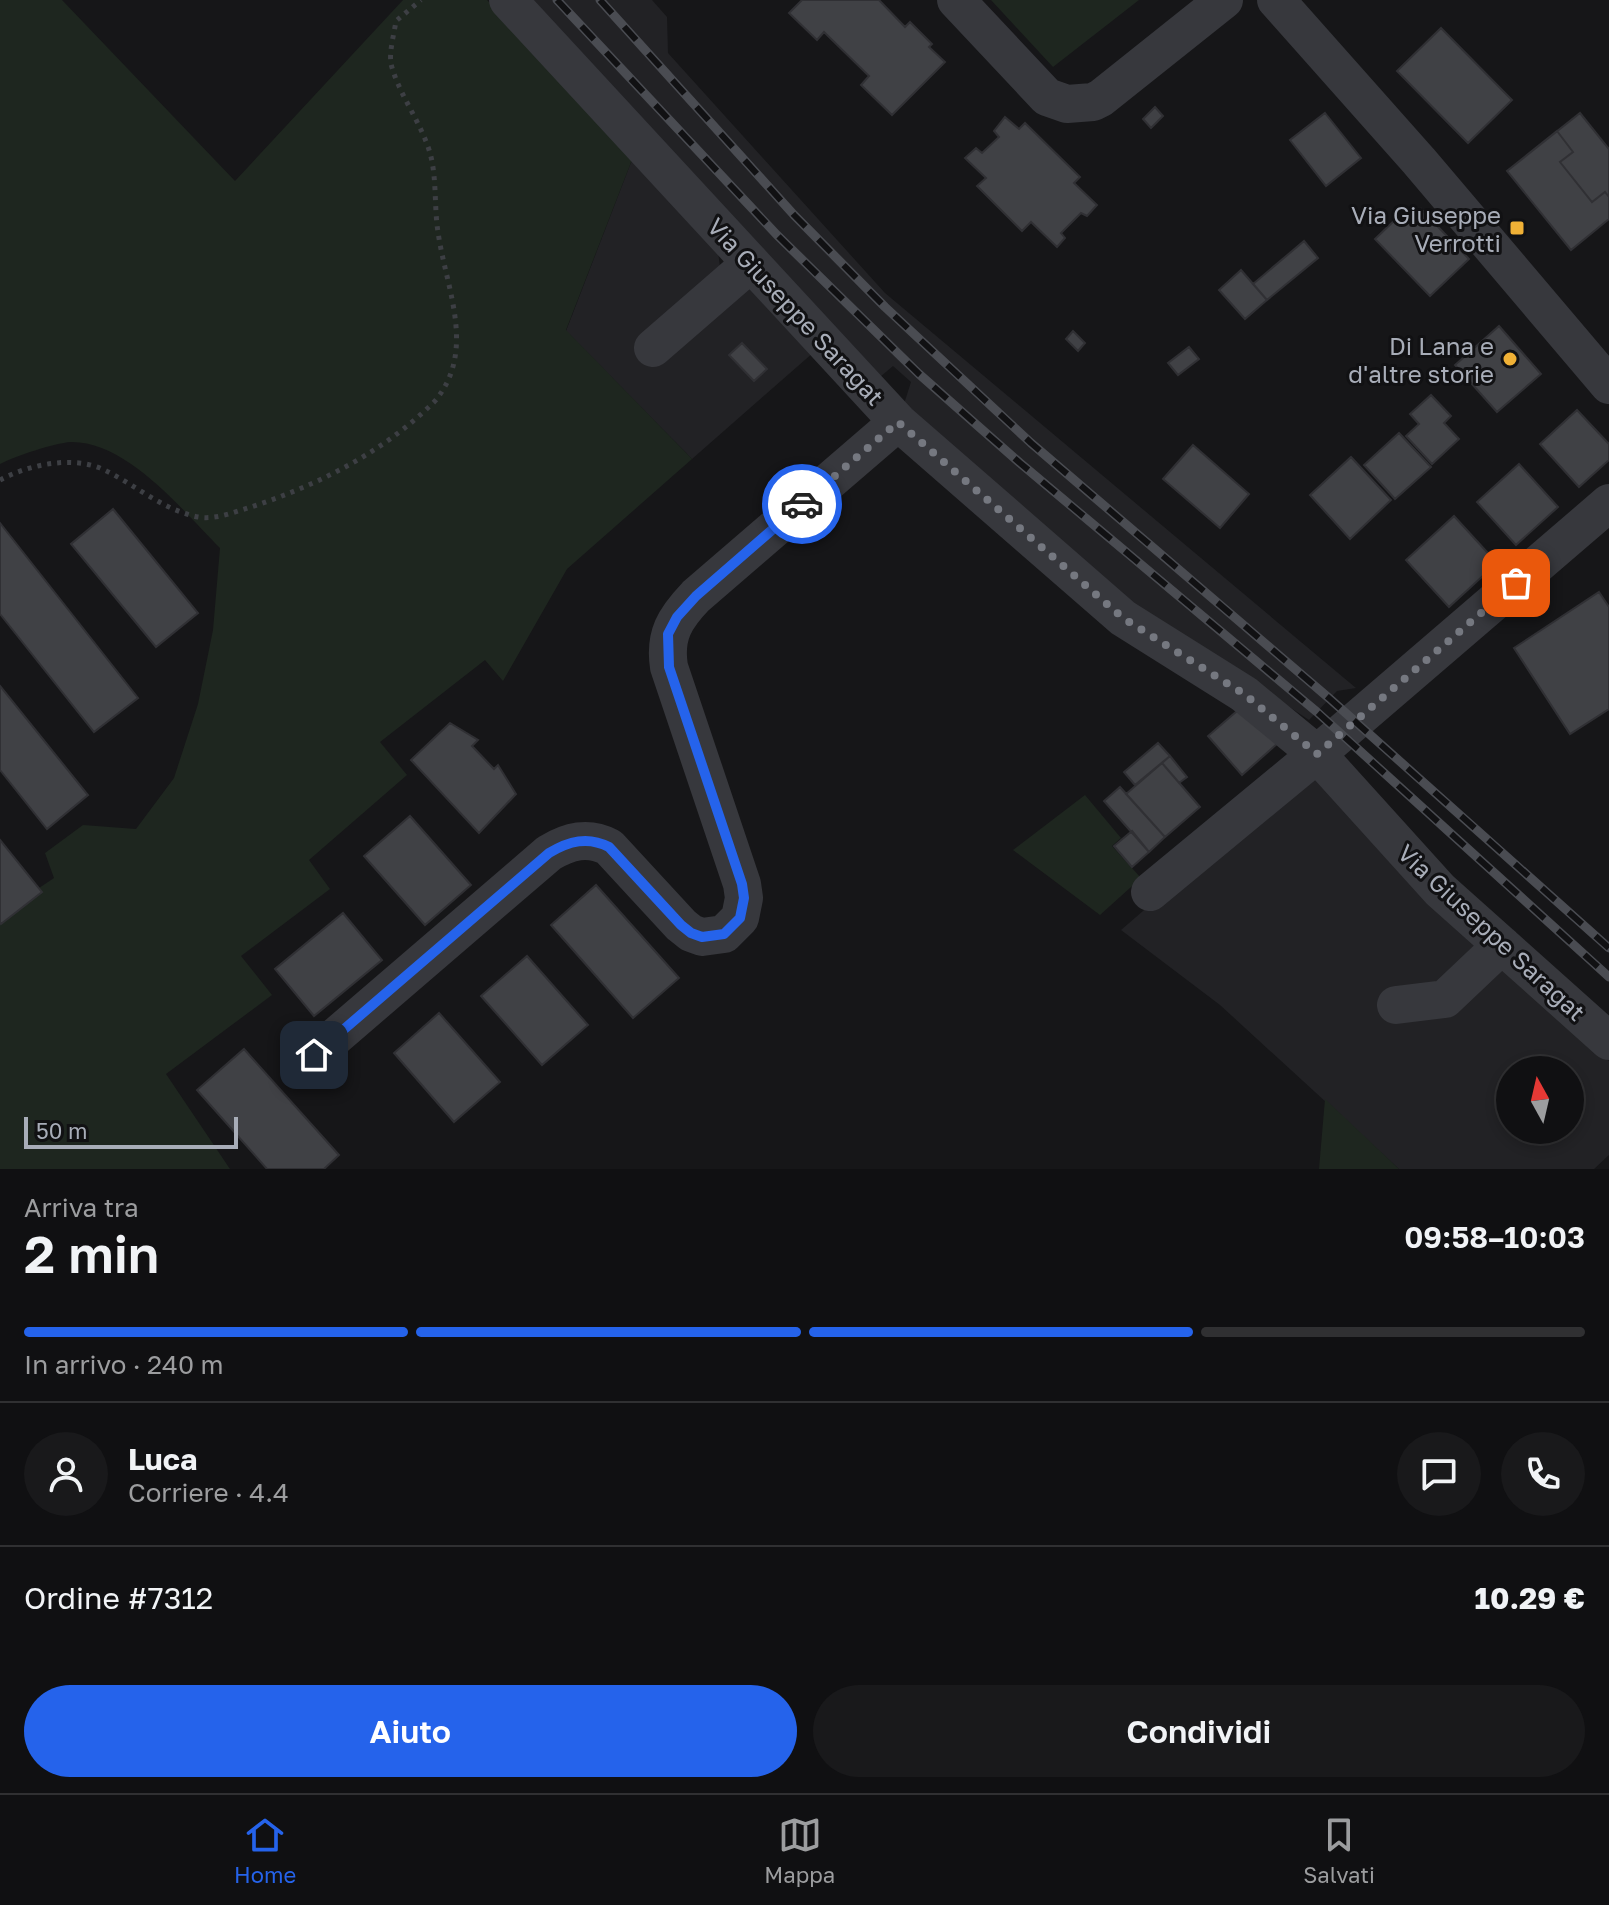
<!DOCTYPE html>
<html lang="it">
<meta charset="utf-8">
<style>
:root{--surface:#101012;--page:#19191b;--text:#f1f3f6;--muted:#9c9d9f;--line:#303032;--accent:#2563eb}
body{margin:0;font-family:"Golos Text",sans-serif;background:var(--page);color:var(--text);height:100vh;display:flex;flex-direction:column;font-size:30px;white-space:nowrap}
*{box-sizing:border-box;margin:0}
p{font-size:26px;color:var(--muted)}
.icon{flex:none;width:44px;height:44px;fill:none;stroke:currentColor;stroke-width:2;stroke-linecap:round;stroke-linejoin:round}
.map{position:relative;height:1169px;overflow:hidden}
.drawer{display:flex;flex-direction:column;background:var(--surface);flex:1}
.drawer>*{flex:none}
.needle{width:52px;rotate:352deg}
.buttons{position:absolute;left:1496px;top:1056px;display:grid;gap:16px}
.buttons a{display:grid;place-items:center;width:88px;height:88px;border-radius:50%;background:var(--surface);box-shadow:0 4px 12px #0003,0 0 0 2px var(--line);font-size:40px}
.scale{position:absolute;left:24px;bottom:20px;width:214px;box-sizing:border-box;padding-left:8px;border:4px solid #a8adb8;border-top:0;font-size:22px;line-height:28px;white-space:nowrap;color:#a8adb8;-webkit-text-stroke:6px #111113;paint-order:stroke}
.pin{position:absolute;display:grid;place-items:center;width:68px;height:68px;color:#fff;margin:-34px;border-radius:16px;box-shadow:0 4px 12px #0006}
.courier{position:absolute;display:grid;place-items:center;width:80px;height:80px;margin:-40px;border:6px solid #2563eb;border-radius:50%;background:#fff;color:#222;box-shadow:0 2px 10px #0007}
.summary em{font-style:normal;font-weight:600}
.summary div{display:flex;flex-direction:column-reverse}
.summary{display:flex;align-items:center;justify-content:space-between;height:136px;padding:0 24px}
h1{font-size:52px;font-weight:600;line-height:60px}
.bar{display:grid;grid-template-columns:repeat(4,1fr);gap:12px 8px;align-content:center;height:96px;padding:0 24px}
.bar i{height:10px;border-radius:6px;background:var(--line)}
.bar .current{background:var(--accent)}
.bar p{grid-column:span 4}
.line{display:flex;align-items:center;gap:20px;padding:0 24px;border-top:2px solid var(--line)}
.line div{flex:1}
.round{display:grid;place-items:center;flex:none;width:84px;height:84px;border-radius:42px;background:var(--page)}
.primary-button{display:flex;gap:16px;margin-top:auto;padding:16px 24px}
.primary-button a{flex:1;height:92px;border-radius:48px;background:var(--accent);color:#fff;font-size:32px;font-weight:600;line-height:92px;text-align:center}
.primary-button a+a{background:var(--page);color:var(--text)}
.tab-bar{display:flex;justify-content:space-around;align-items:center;height:112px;border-top:2px solid var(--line);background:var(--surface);font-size:22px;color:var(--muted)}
.tab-bar a{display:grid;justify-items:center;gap:4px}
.tab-bar .current{color:var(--accent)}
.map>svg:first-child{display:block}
</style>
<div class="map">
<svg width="1609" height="1169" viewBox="0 0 1609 1169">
<rect width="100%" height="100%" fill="#161618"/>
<path fill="#222225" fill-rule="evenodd" d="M 524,0 L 652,0 L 667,17 L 668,53 L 885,293 L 1356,688 L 1337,691 L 1309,720 L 1136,605 L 904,404 L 911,382 L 893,366 L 880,377 Z
M 635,152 L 717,244 L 720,267 L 760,289 L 814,352 L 692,459 L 566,331 Z
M 1313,764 L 1552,1011 L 1609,1061 L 1609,1155 L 1594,1169 L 1399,1169 L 1220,1005 L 1121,930 ZM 1510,1070 L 1570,1070 L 1570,1130 L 1510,1130 Z"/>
<path fill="#1e261f" d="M 0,0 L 62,0 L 235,181 L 403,0 L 487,0 L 635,152 L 566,330 L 692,459 L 567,569 L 503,681 L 485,660 L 380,742 L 407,775 L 309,860 L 330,889 L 241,956 L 272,995 L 166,1074 L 230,1169 L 0,1169 L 0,914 L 54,878 L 45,853 L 83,825 L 136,829 L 174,778 L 198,704 L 213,630 L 220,548 C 183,511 127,441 71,442 C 54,443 16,456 0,464 Z
M 991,0 L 1139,0 L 1053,67 Z
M 1085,795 L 1121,838 L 1112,846 L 1141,878 L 1100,915 L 1013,850 Z
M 1325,1099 L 1399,1169 L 1319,1169 Z"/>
<path fill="#404145" stroke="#303034" stroke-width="2" d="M 802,0 L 879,0 L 905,27 L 910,22 L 932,44 L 929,47 L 945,62 L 892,115 L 861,85 L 869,76 L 824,32 L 817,40 L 789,13 Z
M 1441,28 L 1512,100 L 1468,143 L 1397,71 Z
M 1155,107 L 1163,116 L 1151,128 L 1143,119 Z
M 1325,113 L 1361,158 L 1326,186 L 1290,140 Z
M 1580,113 L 1609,149 L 1609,219 L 1571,250 L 1507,171 Z
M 1005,117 L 1019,129 L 1025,123 L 1080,177 L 1074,183 L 1097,205 L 1087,216 L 1081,213 L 1061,233 L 1065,238 L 1057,247 L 1031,222 L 1022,231 L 977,186 L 986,178 L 965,158 L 976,148 L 982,153 L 999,137 L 994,131 Z
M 1557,131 L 1573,152 L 1560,162 L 1592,202 L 1605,192 L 1609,197 L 1609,219 L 1571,250 L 1507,171 Z
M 1421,209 L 1469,259 L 1430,296 L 1375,239 L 1397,218 L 1404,225 Z
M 1304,241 L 1318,258 L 1267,300 L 1253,284 Z
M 1241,270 L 1267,300 L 1245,319 L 1219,290 Z
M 1499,326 L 1541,374 L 1497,412 L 1455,365 Z
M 1073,331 L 1085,343 L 1078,351 L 1066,339 Z
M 742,343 L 767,369 L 754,381 L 729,355 Z
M 1189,347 L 1199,359 L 1178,375 L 1168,363 Z
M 1431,395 L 1451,416 L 1444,423 L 1459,439 L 1432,464 L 1406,436 L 1419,424 L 1410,414 Z
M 1577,410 L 1609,444 L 1609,460 L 1579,487 L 1540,444 Z
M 1399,433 L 1431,467 L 1395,499 L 1364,465 Z
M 1193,445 L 1249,494 L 1220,528 L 1163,479 Z
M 1351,457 L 1391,500 L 1350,539 L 1310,495 Z
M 1519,464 L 1558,507 L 1516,545 L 1477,502 Z
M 113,509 L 198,613 L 156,647 L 71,544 Z
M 1454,516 L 1497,563 L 1449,607 L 1406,560 Z
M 0,523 L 138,698 L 94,732 L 0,614 Z
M 1599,592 L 1609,607 L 1609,709 L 1570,734 L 1514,648 Z
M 0,686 L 88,795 L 47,829 L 0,770 Z
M 1244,705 L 1278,743 L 1242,775 L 1208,736 Z
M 450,723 L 478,740 L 472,746 L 494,769 L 498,765 L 516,794 L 479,833 L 411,760 Z
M 1158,743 L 1170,756 L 1135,785 L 1124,772 Z
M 1170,756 L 1187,777 L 1179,783 L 1162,763 Z
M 1162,763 L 1200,807 L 1165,837 L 1126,794 Z
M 1120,787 L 1165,837 L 1149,852 L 1104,801 Z
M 410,816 L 471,885 L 425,925 L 364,856 Z
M 1132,831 L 1149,852 L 1132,867 L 1114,846 Z
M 0,840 L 42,892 L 1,924 L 0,922 Z
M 596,885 L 679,978 L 633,1018 L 551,925 Z
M 343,913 L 382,960 L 314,1016 L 275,969 Z
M 527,956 L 588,1025 L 542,1065 L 481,996 Z
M 439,1013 L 500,1082 L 454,1122 L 394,1053 Z
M 244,1049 L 339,1155 L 324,1169 L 267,1169 L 197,1090 Z"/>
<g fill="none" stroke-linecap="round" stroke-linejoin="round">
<path stroke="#3d3f44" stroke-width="5" stroke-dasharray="4 6" stroke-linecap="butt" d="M 0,480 C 28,465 69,456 100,468 C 134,483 160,509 198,517 C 216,520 234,512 251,507 C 318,485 384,452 435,401 C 477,350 446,289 438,232 C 434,207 437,178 430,153 C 421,122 399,95 391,64 C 389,52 394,34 396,21 L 421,0"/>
<path stroke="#37383d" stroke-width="38" d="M 508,0 L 898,422 L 1123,618 L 1244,694 L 1317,754 L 1440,890 L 1609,1041
M 956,0 L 1047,97 L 1067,104 L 1093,102 L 1101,98 L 1224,0
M 1276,0 L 1419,161 L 1609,385
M 653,348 L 751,263
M 1150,892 L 1317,754 L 1609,503
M 1396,1005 L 1445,999 L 1502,945
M 314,1055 L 549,853 C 569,841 588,836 609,847 L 681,925 L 691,933 L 702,937 L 724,934 L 740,918 L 744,898 L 742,884 L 669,667 C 664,635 675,618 696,596 L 898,422"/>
<defs>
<path id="rail" d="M 557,0 L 777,235 L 919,374 L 1020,463 L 1317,712 L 1609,977
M 600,0 L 794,215 L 885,307 L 1031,443 L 1330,699 L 1609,948"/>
</defs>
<use href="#rail" stroke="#4a4c52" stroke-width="9"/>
<use href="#rail" stroke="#111113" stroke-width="6" stroke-dasharray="18" stroke-linecap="butt"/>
</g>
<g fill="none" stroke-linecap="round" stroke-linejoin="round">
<path stroke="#757880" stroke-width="8" stroke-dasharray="0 14.4" d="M 802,504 L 898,422 L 1123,618 L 1244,694 L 1317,754 L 1516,583"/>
<path stroke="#2563eb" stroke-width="10" d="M 314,1055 L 549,853 C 569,841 588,836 609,847 L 681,925 L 691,933 L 702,937 L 724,934 L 740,918 L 744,898 L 742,884 L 669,667 L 668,634 L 677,617 L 696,596 L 802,504"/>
</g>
<g fill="#f0b136" stroke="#111113" stroke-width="3">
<rect x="1509" y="220" width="16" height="16" rx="4"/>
<circle cx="1510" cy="359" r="8"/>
</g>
<g text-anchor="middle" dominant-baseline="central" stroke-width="6" stroke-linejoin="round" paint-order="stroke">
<g font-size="24" fill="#a8adb8" stroke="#111113" text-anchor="end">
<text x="1501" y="214">Via Giuseppe<tspan x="1501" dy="28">Verrotti</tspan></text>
<text x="1494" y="345">Di Lana e<tspan x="1494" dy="28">d'altre storie</tspan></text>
</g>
<g font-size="24" fill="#a8adb8" stroke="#111113">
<text transform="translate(796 311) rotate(47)">Via Giuseppe Saragat</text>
<text transform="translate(1492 932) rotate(43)">Via Giuseppe Saragat</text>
</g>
</g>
</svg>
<div class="buttons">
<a><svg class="needle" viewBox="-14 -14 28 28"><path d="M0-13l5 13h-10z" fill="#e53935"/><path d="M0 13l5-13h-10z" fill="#9c9d9f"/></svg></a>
</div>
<div class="scale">50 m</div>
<div class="pin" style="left:1516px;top:583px;background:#ea580c"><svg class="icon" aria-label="bag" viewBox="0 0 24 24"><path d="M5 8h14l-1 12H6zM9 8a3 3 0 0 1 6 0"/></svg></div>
<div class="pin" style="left:314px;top:1055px;background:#1f2937"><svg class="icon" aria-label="home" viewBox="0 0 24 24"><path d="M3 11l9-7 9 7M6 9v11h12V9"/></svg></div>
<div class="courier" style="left:802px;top:504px"><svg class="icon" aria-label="car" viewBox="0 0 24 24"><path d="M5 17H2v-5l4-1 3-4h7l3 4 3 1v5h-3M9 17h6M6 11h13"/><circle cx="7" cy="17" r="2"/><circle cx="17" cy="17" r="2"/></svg></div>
</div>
<section class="drawer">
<div class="summary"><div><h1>2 min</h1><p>Arriva tra</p></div><em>09:58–10:03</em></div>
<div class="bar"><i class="current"></i><i class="current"></i><i class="current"></i><i></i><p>In arrivo · 240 m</p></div>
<div class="line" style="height:144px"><a class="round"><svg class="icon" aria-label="person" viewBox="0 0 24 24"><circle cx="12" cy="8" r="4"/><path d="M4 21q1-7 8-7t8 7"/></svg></a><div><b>Luca</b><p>Corriere · 4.4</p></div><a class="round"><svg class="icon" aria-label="chat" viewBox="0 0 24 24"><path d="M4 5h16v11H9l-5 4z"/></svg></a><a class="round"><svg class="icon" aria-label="phone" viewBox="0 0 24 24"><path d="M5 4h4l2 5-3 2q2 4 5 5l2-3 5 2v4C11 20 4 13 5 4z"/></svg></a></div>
<div class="line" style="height:104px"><div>Ordine #7312</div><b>10.29 €</b></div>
<div class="primary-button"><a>Aiuto</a><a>Condividi</a></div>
</section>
<nav class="tab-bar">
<a class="current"><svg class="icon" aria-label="home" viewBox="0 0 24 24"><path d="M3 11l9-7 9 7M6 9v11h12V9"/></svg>Home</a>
<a><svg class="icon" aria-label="map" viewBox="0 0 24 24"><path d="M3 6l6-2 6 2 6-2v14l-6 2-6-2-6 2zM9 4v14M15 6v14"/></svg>Mappa</a>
<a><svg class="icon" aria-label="saved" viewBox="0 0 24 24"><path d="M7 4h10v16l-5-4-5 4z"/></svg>Salvati</a>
</nav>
